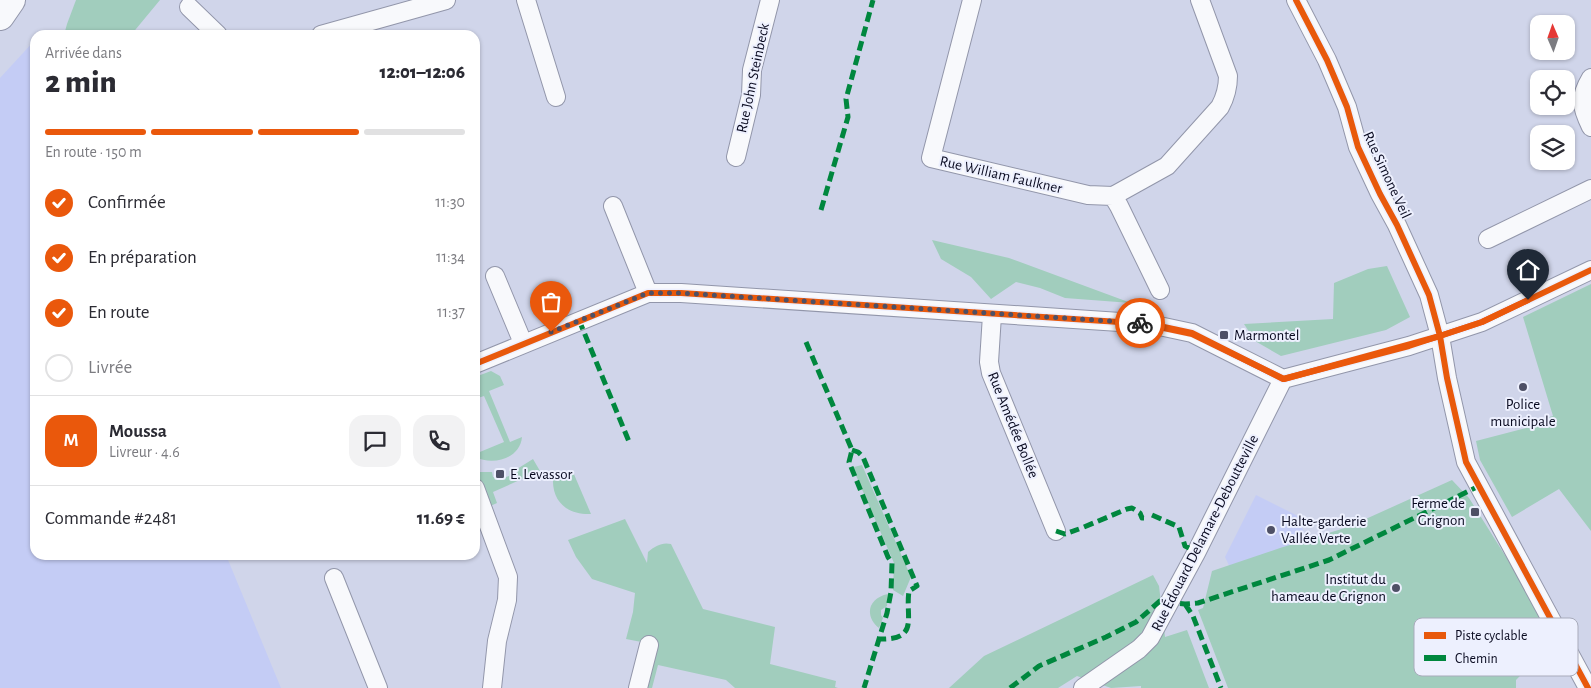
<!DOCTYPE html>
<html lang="fr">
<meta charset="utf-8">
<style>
:root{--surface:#fff;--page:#f2f2f3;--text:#2b2b33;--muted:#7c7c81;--line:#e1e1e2;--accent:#ea580c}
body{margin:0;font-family:"Alegreya Sans",sans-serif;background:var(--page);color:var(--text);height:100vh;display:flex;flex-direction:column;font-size:19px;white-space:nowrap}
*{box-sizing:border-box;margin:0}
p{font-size:16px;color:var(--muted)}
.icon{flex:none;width:28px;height:28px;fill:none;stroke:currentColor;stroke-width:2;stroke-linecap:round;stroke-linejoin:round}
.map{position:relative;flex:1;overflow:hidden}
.sheet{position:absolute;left:30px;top:30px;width:450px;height:530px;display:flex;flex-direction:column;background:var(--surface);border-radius:15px;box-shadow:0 1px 4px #0004}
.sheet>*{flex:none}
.needle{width:32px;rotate:358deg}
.controls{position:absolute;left:1530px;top:15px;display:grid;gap:10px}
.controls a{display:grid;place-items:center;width:45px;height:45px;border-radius:10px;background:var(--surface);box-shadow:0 1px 4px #0004;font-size:25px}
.pin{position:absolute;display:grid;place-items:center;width:42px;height:42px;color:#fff;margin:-51px -21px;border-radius:50% 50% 50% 0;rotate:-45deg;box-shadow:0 0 5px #0007}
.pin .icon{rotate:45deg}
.courier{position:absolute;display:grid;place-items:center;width:50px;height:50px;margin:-25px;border:4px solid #ea580c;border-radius:50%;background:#fff;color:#222;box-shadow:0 1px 6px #0007}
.headline em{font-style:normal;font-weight:800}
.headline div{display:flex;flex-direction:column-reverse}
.headline{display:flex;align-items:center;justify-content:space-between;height:85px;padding:0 15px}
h1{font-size:32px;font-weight:800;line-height:38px}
.bar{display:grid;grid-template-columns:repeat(4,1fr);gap:8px 5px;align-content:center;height:60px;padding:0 15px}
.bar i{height:6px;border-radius:4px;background:var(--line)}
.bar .selected{background:var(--accent)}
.bar p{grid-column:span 4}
.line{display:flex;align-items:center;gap:12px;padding:0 15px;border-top:1px solid var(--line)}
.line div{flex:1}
.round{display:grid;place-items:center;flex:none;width:52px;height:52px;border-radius:15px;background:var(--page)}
ol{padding:0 15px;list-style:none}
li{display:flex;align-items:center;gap:15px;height:55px}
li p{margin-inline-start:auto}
li .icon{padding:5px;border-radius:50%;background:var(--accent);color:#fff;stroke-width:4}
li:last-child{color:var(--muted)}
li i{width:28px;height:28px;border:2px solid var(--line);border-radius:50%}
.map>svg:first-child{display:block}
</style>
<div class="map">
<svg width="1591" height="688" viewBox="0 0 1591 688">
<rect width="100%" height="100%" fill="#d0d5ea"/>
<path fill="#c4ccf5" d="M 35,40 L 35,555 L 226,555 L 281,688 L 0,688 L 0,78 Z
M 1256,495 L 1298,516 L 1310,549 L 1234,576 L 1225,557 Z"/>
<path fill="#a1cdbd" d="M 76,0 L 160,0 L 131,35 L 64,35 L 67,24 Z
M 932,240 L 1009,258 L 1131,303 L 1065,298 L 1040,288 L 1016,282 L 991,299 L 971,277 L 941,259 Z
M 1387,266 L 1410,317 L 1386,330 L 1281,356 L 1255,341 L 1244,324 L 1333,319 L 1334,283 L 1368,269 Z
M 1591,284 L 1591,531 L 1559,489 L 1512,517 L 1480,460 L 1476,441 L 1526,428 L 1526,424 L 1553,416 L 1523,317 Z
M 491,371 L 500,376 L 504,385 L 489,391 L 510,442 L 522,437 C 520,459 493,466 475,457 L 475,454 L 504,442 L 484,396 L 475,399 L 475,377 Z
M 533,459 L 540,471 L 493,492 L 497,503 L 488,507 L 477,480 L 476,476 L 478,472 L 492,472 L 493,477 L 500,479 L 509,476 L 509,471 L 517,469 Z
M 862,465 L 911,577 L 903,596 L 893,590 L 894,563 L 854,471 L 854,467 Z
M 573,472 L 591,514 C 569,515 552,503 553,479 Z
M 1452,480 L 1469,498 L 1557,638 L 1516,680 L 1516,688 L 1228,688 L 1198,610 L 1203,608 L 1212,571 L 1280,548 L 1348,527 Z
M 625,519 L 647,563 L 648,552 C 655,546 662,542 671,544 L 703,609 L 775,627 L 770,664 L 836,681 L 835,687 L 838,688 L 735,688 L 726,680 L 658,665 L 652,688 L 647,688 L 657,645 L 626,639 L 633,612 L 635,593 L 592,579 L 576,557 L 568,540 Z
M 1153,575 L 1159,586 L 1165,637 L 1187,630 L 1209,688 L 1141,688 L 1141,686 L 1111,688 L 1077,676 L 1058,688 L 949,688 L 984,656 Z
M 888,594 L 887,606 L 881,610 L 881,615 L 883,618 L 879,628 C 864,616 868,598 888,594 Z"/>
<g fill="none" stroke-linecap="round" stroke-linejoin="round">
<defs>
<path id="minor" d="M 526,0 L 556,97
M 972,0 L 931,158 L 1088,195 L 1113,196 L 1167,166 L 1220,107 C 1226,96 1228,88 1228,76 L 1200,0
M 1296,0 L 1327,60 L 1347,107 L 1358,147 L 1380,194 L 1397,225 L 1429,295 L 1440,336 L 1447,378 L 1466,462 L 1588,688
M 189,7 L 218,35
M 321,35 L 446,0
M 1591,78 C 1579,98 1581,106 1591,127
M 736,157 L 751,95 L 752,70 L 770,0
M 1113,196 L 1119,206 L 1160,290
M 613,206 L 648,293
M 1488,239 L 1591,189
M 495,276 L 523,343
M 992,315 L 989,362 L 991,373 L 1056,531
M 475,364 L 648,293 L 681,293 L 1150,324 L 1192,333 L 1283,379 L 1409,346 L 1482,322 L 1591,270
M 475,488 L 508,577 L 507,600 L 497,641 L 492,688
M 334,578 L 378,688
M 638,688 L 649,645
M 1083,688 L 1139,649 L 1150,638 L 1196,553 L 1283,379"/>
<path id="primary" d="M 0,16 L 11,0"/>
</defs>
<use href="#minor" stroke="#9296aa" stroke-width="20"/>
<use href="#primary" stroke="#9296aa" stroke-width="30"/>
<use href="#minor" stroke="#f8f9fc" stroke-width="18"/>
<use href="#primary" stroke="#f8f9fc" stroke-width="28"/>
<path stroke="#00873e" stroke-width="5" stroke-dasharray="10 5" stroke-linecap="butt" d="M 821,210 L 848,117 L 846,99 L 873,0
M 579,320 L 630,444
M 806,342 L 852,450 L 849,462 L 888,557 L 892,563 L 891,592 L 887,613 L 864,688
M 852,450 L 858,452 L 863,457 L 917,586 L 909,591 C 905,618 920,640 879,639
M 1152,515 L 1179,527 L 1185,546 L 1189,548
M 1084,527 L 1127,509 L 1132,508 L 1140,513 L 1142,518 L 1144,518
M 1056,531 L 1065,534 L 1079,529
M 1185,604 L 1193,616 L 1221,688
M 1010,688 L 1039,666 L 1106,637 L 1136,622 L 1160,601 L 1185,604 L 1198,603 L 1329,560 L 1479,486"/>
<defs>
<path id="cycleway" d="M 1296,0 L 1327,60 L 1347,107 L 1358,147 L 1380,194 L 1397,225 L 1429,295 L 1440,336 L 1447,378 L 1466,462 L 1588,688
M 475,364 L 648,293 L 681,293 L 1150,324 L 1192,333 L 1283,379 L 1409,346 L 1482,322 L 1591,270"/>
</defs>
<use href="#cycleway" stroke="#edf0fe" stroke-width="9"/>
<use href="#cycleway" stroke="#e8590c" stroke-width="6"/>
</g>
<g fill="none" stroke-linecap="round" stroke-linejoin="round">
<path stroke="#4e5066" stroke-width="5" stroke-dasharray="0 9" d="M 551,332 L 648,293 L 681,293 L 1140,323"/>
<path stroke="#ea580c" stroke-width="6" d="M 1140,323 L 1192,334 L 1284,379 L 1440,336 L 1482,322 L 1528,300"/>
</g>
<g fill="#4e5066" stroke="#edf0fe" stroke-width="2">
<rect x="1219" y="330" width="10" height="10" rx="2.5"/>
<circle cx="1523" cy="387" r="5"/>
<rect x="495" y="469" width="10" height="10" rx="2.5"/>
<rect x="1470" y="507" width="10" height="10" rx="2.5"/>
<circle cx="1271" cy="530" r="5"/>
<circle cx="1396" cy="588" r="5"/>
</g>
<g text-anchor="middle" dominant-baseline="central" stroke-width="4" stroke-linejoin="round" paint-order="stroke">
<g font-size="15" fill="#08091f" stroke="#edf0fe">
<text transform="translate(753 78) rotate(-78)">Rue John Steinbeck</text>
<text transform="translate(1001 175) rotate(13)">Rue William Faulkner</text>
<text transform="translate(1387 175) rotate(65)">Rue Simone Veil</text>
<text transform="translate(1013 425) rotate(68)">Rue Amédée Bollée</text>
<text transform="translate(1205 533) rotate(-63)">Rue Édouard Delamare-Deboutteville</text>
</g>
<g font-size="15" fill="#08091f" stroke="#edf0fe" text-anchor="start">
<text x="1234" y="335">Marmontel</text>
<text x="1523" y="404" text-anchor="middle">Police<tspan x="1523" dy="17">municipale</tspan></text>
<text x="510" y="474">E. Levassor</text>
<text x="1465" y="503" text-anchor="end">Ferme de<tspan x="1465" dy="17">Grignon</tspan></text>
<text x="1281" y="521">Halte-garderie<tspan x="1281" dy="17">Vallée Verte</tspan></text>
<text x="1386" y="579" text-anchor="end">Institut du<tspan x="1386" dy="17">hameau de Grignon</tspan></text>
</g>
</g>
<rect x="1414" y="618" width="164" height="58" rx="8" fill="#edf0fe" stroke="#a8abbb" stroke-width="1"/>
<rect x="1424" y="632" width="22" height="7" fill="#e8590c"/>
<rect x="1424" y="655" width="22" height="6" fill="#00873e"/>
<g font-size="14" fill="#08091f">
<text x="1455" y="640">Piste cyclable</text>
<text x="1455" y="663">Chemin</text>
</g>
</svg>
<div class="controls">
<a><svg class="needle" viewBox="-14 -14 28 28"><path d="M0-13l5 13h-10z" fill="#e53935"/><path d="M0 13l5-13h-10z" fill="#7c7c81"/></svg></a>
<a><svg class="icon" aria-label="locate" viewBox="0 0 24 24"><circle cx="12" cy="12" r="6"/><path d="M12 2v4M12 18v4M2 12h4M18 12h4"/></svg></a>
<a><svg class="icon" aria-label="layers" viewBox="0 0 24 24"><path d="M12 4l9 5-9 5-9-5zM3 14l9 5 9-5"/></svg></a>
</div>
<div class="pin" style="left:551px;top:332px;background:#ea580c"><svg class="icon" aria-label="bag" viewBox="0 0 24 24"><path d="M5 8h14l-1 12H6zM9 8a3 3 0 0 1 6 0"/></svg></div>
<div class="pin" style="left:1528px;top:300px;background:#1f2937"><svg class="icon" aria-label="home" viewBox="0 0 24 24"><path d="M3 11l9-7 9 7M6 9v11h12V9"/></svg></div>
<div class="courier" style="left:1140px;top:323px"><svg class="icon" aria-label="bike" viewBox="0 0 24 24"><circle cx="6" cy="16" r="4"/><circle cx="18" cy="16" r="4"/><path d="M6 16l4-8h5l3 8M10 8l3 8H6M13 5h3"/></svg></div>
<section class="sheet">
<div class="headline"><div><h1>2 min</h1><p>Arrivée dans</p></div><em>12:01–12:06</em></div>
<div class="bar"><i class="selected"></i><i class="selected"></i><i class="selected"></i><i></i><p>En route · 150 m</p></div>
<ol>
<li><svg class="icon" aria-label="check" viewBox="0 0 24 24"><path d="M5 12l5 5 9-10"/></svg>Confirmée<p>11:30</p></li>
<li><svg class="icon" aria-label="check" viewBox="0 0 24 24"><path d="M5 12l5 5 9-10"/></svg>En préparation<p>11:34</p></li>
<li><svg class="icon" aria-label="check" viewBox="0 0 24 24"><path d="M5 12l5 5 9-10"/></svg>En route<p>11:37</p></li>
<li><i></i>Livrée</li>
</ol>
<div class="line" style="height:90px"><b class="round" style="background:var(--accent);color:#fff">M</b><div><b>Moussa</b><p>Livreur · 4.6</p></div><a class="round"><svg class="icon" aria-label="chat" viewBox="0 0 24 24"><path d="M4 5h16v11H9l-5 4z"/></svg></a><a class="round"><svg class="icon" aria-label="phone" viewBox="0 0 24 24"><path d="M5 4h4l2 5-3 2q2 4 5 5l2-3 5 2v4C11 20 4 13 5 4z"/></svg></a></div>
<div class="line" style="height:65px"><div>Commande #2481</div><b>11.69 €</b></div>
</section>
</div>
